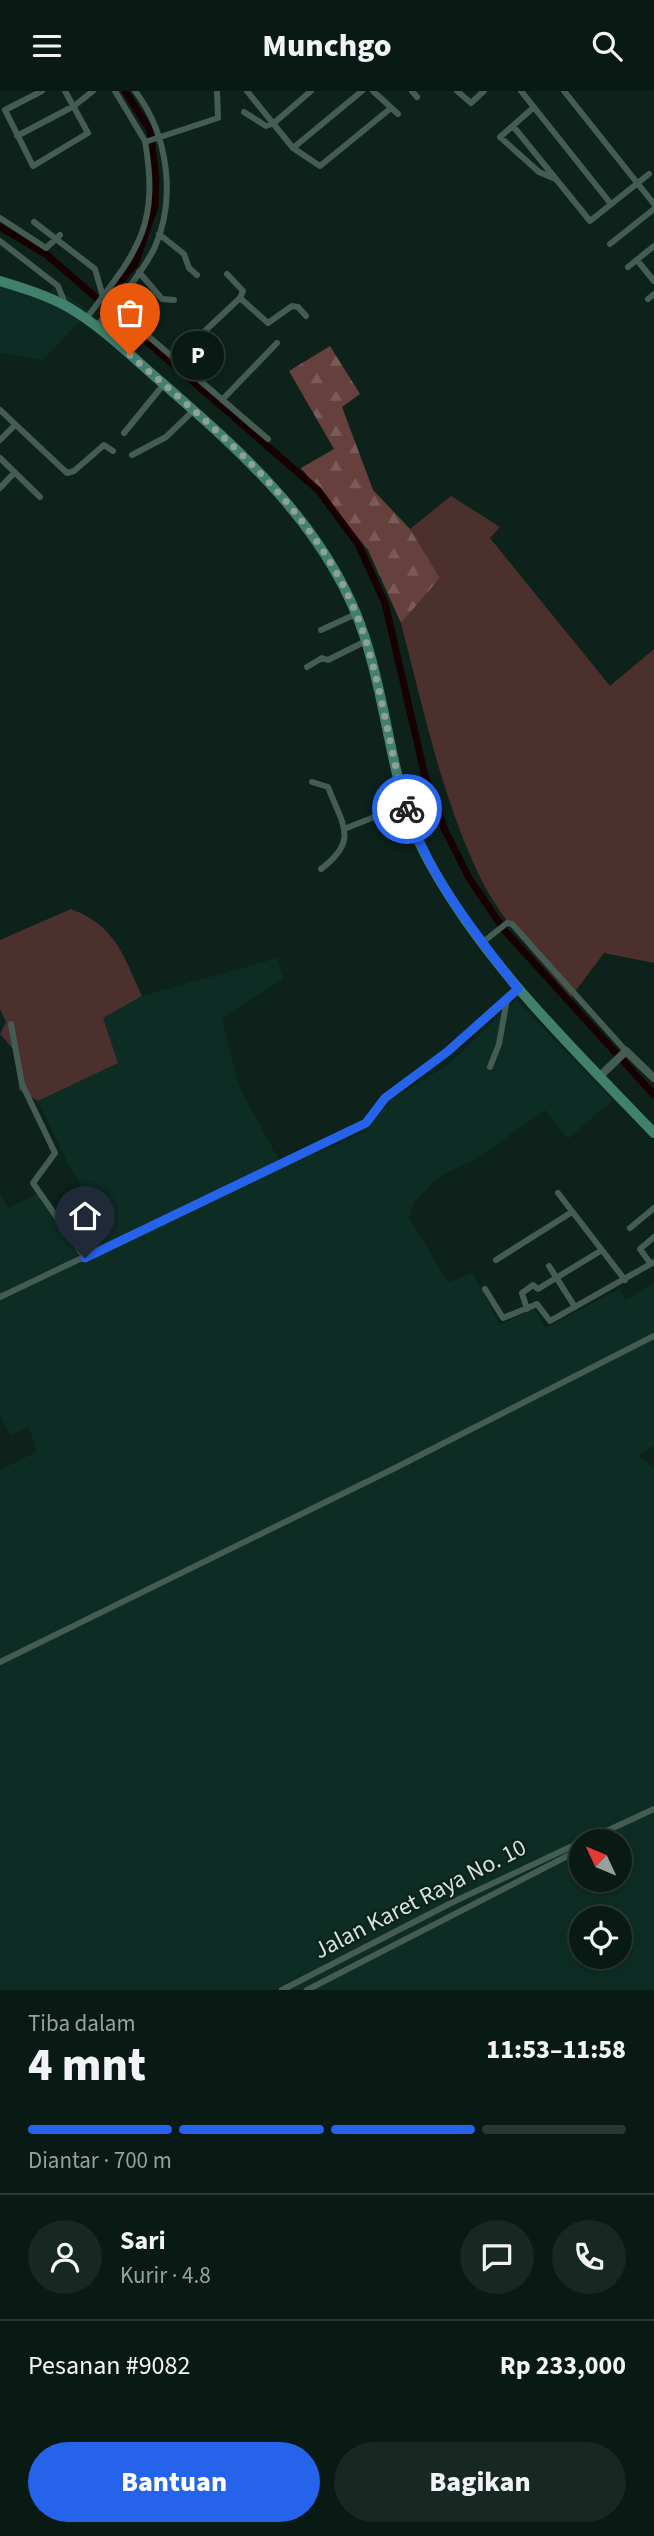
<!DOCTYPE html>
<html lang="id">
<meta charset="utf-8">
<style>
:root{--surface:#091a14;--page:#172722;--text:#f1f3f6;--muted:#99a1a0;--line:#293834;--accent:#2563eb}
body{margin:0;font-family:"Source Sans 3",sans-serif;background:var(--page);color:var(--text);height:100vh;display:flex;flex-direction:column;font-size:26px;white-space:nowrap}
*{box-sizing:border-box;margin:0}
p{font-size:23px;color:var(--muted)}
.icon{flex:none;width:38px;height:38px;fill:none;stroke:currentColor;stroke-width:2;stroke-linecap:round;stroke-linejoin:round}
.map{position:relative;height:1899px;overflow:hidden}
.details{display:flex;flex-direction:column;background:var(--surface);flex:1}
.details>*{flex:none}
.needle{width:46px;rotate:314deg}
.buttons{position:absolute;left:569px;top:1738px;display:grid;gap:14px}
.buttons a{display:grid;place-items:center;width:63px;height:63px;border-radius:50%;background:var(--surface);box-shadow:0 4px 10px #0003,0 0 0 2px var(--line);font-size:35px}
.pin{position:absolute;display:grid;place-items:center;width:60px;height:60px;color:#fff;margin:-72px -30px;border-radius:50% 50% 50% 0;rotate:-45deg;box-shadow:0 0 7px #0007}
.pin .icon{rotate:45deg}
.courier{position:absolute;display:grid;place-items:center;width:70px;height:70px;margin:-35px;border:5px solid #2563eb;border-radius:50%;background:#fff;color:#222;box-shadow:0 2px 9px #0007}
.bubble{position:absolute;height:49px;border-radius:24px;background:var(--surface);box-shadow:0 4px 10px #0003,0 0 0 2px var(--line);font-size:23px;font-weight:800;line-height:49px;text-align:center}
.overview em{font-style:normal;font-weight:800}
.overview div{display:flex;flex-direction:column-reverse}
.overview{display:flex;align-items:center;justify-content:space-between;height:119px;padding:0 28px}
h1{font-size:46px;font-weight:800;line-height:52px}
.bar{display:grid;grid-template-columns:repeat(4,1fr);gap:10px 7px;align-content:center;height:84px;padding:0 28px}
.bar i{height:9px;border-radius:5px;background:var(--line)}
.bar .active{background:var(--accent)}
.bar p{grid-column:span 4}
.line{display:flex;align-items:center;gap:18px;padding:0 28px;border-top:2px solid var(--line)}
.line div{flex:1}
.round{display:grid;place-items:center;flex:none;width:74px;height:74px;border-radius:37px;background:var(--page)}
.action{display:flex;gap:14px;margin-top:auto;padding:14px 28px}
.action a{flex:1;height:80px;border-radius:42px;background:var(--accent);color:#fff;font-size:28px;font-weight:800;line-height:80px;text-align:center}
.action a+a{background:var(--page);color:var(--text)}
header{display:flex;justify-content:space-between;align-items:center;height:91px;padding:0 28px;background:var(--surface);font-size:32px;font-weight:800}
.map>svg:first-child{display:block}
</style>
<header><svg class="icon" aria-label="menu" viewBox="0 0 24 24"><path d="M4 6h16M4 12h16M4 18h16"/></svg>Munchgo<svg class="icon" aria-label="search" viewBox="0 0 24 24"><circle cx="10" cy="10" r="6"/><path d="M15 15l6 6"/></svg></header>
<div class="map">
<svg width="654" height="1899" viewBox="0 0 654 1899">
<defs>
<pattern id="forest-firs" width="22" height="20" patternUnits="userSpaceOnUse" patternTransform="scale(1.75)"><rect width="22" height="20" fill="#65403d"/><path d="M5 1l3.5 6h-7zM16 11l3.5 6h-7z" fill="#7a5b59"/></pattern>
</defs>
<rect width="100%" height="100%" fill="#0c221b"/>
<path fill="#0d2d24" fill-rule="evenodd" d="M 0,189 L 49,203 L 55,196 L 89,220 L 43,269 L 0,262 Z
M 277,867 L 283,888 L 222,927 L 239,995 L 283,1077 L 367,1040 L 389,1010 L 450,972 L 516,909 L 613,1009 L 568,1048 L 545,1019 L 476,1068 L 437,1087 L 414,1111 L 409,1127 L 448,1191 L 473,1182 L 500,1234 L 534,1217 L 546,1237 L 619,1198 L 626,1209 L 654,1191 L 654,1355 L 638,1364 L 654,1378 L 654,1899 L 0,1899 L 0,1379 L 36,1361 L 29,1336 L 10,1344 L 0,1324 L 0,1102 L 8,1117 L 39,1102 L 70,1146 L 103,1129 L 69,1075 L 38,1010 L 118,972 L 103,927 L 142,905 ZM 581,1750 L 620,1750 L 620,1788 L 581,1788 ZM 581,1827 L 620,1827 L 620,1866 L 581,1866 Z"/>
<path fill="#4c302e" d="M 451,405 L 500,436 L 490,447 L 610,595 L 654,558 L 654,872 L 604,862 L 571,906 C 538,867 500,829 478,782 C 441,703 423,617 401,532 L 440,487 L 410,438 Z
M 71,818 C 116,835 123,864 142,905 L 103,927 L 118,972 L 38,1010 L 19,999 L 18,964 L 0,943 L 6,931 L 0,918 L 0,849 Z"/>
<path fill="url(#forest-firs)" d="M 330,255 L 360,303 L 342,316 L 373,399 L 410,438 L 440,487 L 401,532 L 368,459 L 301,377 L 334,358 L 289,280 Z"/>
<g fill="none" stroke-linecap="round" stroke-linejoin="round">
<path stroke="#170001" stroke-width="7" d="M 0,136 L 47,164 L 318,399 L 358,453 L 385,512 L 425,685 L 445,739 L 469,787 L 505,840 L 654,1004
M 103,211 L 135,173 L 155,115 L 156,88 L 150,39 L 125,0"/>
<path stroke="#445c54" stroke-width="6" d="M 42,0 L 5,19 L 33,75 L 88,42 L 65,0
M 115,0 L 145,50 L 148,50 L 218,27 L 217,0
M 247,0 L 293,57 L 320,75 L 391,17
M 373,0 L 398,23
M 412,0 L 417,6
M 457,0 L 471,12 L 484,0
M 521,0 L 611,113
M 564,0 L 654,113
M 534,16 L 500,46 L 539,81 L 553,87
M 244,21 L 266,35 L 274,32 L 311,0
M 513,35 L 590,130 L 649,83
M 17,45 L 74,15 L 93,0
M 293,57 L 362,0
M 0,127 L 46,157 L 60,144
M 34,131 L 95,178 L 103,206 L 112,214 L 268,348
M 159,143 L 184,163 L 189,177 L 197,184
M 0,150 L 58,195 L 66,215
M 610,153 L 654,118
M 637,169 L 654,190
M 628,176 L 654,155
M 139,181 L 162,208 L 174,209
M 227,183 L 243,200 L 240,207
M 648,208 L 654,203
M 86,228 C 136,161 160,138 145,50
M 97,235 C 117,210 139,187 154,158 C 177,108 168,43 135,0
M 174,269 L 240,207 L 268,232 L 292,215 L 298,216 L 306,225
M 222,309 L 277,252
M 0,319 L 67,382 L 74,380 L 104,354 L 113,360
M 124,342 L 164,293
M 0,349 L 15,334
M 132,364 L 166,346 L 194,319
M 0,367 L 40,406
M 0,397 L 15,381
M 321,539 L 356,523
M 307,576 L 322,567 L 328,569 L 366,550
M 312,691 L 328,696 C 343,735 359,749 321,778
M 344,738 L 405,714
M 483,851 L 507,832 L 512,833 L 626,960
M 11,933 L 22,993 L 55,1062 L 33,1092 L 85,1167
M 490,976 L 499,953 L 507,908
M 558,1102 L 625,1189
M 630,1137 L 654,1117
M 496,1169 L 572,1121
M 651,1173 L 640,1158 L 654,1146
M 549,1175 L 575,1216
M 485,1198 L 503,1227 L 537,1213 L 550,1230 L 654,1171
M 0,1206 L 366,1032 L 385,1007 L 447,961 L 518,898
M 527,1218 L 522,1202 L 533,1194 L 538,1198 L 602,1159
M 0,1571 L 397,1376 L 654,1245
M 585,1750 L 654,1718
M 282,1899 L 453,1811 L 581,1751
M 307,1899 L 581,1758"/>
<path stroke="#445c54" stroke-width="8" d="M 600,985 L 626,960 L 654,987"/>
<path stroke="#40806d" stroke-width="10" d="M 0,190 C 23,197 46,204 68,216 C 102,236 130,264 159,289 C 243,362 330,438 365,547 C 389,619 391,700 427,767 C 484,873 572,956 654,1042"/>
</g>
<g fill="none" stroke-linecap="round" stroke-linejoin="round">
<path stroke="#8f9f9a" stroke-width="7" stroke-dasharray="0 12.6" d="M 130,264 C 223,345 326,425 365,547 C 383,603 390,663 407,718"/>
<path stroke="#2563eb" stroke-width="9" d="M 85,1167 L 366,1032 L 385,1007 L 447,961 L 518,898 C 476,843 428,785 407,718"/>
</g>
<g text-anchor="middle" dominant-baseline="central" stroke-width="5" stroke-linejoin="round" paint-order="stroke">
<g font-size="24" fill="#d5e3de" stroke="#0c221b">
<text transform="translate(420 1808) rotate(-27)">Jalan Karet Raya No. 10</text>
</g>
</g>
</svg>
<div class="buttons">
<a><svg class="needle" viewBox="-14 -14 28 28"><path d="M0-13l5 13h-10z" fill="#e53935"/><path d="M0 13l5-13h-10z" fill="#99a1a0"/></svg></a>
<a><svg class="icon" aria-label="locate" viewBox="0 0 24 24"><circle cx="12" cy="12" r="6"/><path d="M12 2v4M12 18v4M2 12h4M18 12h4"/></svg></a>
</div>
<div class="pin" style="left:130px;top:264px;background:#ea580c"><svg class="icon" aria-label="bag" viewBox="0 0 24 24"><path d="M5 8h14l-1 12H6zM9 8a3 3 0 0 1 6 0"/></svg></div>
<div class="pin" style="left:85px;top:1167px;background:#1f2937"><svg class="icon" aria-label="home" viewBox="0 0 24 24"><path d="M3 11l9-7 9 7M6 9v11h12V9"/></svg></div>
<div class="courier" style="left:407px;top:718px"><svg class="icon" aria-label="bike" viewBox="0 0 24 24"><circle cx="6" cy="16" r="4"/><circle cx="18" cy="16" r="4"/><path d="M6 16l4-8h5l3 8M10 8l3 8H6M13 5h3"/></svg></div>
<div class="bubble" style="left:172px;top:240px;width:52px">P</div>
</div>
<section class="details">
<div class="overview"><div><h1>4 mnt</h1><p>Tiba dalam</p></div><em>11:53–11:58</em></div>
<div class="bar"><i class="active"></i><i class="active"></i><i class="active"></i><i></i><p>Diantar · 700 m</p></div>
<div class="line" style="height:126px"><a class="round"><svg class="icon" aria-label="person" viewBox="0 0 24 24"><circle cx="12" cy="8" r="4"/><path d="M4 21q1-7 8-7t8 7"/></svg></a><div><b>Sari</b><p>Kurir · 4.8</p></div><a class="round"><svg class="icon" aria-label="chat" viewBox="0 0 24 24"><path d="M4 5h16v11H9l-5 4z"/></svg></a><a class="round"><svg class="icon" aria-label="phone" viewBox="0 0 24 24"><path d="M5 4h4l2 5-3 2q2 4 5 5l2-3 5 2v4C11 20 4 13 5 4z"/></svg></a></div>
<div class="line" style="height:91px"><div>Pesanan #9082</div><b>Rp 233,000</b></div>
<div class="action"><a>Bantuan</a><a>Bagikan</a></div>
</section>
